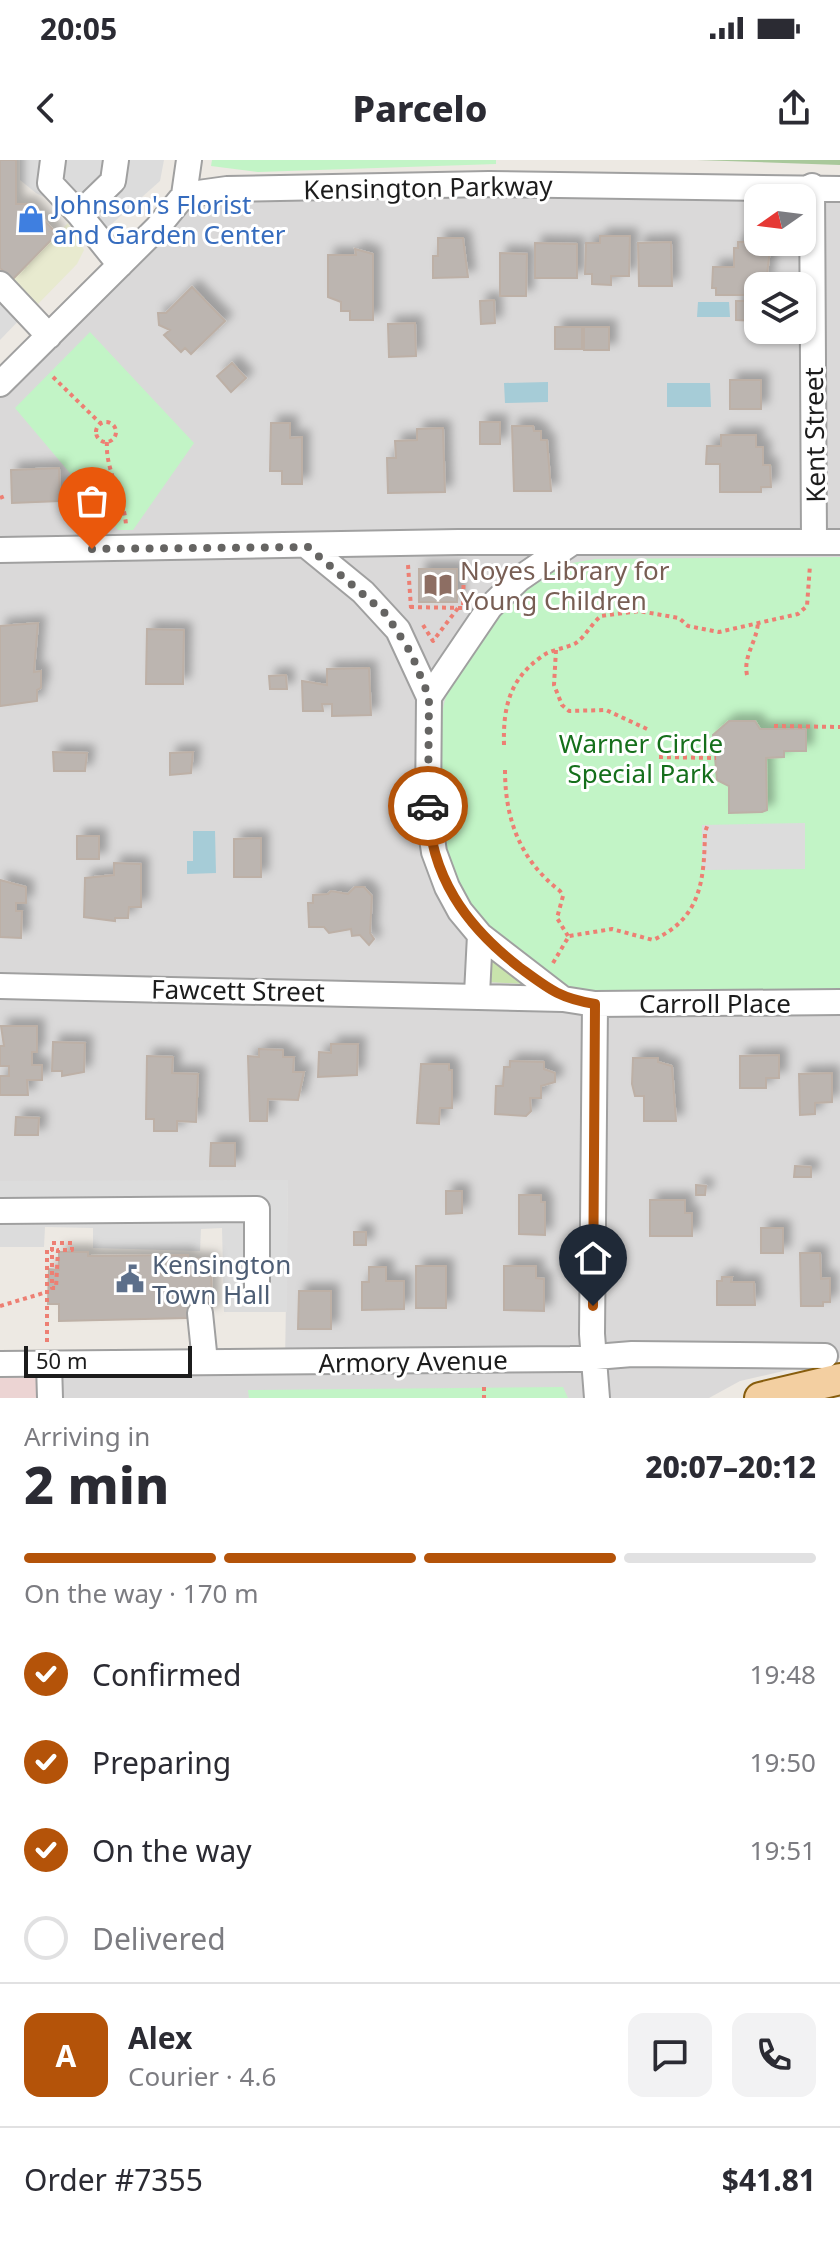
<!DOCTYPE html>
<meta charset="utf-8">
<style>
:root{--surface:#fff;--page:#f2f2f3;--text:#2b2b33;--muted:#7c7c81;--line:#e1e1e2;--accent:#b45309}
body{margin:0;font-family:"Noto Sans",sans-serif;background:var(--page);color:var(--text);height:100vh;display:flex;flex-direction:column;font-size:30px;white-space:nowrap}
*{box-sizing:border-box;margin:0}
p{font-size:26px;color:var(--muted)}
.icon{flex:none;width:44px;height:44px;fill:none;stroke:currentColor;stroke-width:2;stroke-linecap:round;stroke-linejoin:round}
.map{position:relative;height:1238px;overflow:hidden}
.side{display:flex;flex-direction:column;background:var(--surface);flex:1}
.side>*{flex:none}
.needle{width:52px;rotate:256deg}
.buttons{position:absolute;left:744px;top:24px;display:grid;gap:16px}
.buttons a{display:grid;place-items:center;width:72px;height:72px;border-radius:16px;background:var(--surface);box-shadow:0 2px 6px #0004;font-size:40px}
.scale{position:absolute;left:24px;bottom:20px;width:168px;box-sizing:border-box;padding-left:8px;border:4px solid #1c1c1c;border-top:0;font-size:22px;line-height:28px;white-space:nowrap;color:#1c1c1c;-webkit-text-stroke:6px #fff;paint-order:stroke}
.pin{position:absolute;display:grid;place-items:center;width:68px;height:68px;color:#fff;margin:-82px -34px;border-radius:50% 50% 50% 0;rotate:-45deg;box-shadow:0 0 8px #0007}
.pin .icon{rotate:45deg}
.courier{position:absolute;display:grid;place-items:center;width:80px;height:80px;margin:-40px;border:6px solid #b45309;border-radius:50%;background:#fff;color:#222;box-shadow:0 2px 10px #0007}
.overview em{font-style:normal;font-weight:800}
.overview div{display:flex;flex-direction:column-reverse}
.overview{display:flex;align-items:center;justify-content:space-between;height:136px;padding:0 24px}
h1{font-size:52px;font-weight:800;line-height:60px}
.bar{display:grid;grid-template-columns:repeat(4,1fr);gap:12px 8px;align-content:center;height:96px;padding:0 24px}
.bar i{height:10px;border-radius:6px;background:var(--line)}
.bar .current{background:var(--accent)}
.bar p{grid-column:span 4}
.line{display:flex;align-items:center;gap:20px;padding:0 24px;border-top:2px solid var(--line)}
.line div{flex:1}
.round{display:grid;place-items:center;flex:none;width:84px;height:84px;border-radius:16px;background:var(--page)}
ol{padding:0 24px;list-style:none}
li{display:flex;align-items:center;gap:24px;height:88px}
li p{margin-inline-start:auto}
li .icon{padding:8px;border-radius:50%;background:var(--accent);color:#fff;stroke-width:4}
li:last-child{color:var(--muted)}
li i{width:44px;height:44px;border:4px solid var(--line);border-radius:50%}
.status{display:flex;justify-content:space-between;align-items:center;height:56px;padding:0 40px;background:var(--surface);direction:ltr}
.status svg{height:22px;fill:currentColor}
header{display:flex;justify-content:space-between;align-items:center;height:104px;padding:0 24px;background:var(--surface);font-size:36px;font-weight:800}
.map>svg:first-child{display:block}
</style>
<div class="status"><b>20:05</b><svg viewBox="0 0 49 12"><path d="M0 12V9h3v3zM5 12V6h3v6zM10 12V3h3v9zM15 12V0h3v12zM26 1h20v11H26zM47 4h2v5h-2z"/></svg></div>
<header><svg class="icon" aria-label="back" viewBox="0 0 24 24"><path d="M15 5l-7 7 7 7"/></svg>Parcelo<svg class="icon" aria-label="share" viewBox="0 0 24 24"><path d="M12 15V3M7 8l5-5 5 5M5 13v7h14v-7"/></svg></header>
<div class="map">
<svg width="840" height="1238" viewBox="0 0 840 1238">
<defs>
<filter id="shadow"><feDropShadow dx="7" dy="-7" stdDeviation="4" flood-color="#0004"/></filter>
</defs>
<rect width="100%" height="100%" fill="#ede9e3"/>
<path fill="#dad9d9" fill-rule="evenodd" d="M 840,29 L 840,1198 L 740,1221 L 709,1238 L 50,1238 L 49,1204 L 285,1202 L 288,1021 L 0,1021 L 0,224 L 184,35 ZM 758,38 L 802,38 L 802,82 L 758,82 ZM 758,126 L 802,126 L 802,170 L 758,170 Z"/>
<path fill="#ecd4d3" d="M 0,1204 L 49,1204 L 50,1238 L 0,1238 Z"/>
<path fill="#e8eacf" d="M 68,63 L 84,90 L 77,104 L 37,145 L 12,120 Z"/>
<path fill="#c8e3ac" d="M 491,798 L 524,824 L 488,822 Z"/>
<path fill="#a9c89b" d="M 697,0 L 840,0 L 840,5 Z"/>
<path fill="#c2f4c6" d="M 212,0 L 496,0 L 496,4 L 258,12 L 211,6 Z
M 90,172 L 194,283 L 133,370 L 118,370 L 15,248 Z
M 840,397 L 840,831 L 628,835 C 607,833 582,832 562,823 C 516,802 469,756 451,707 C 444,686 444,663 443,641 C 440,610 437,575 444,544 C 457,494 518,425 565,405 C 574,402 586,401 595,399 Z
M 563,1227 L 568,1238 L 249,1238 L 248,1230 Z"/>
<path fill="#dcdcdc" d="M 20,0 L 164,0 L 160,21 L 106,69 L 36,33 L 20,20 Z
M 0,124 L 26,153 L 0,180 Z
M 805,663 L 805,709 L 702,710 L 702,665 Z
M 288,1020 L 287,1152 L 224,1152 L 222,1068 L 201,1069 L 200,1091 L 93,1088 L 93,1068 L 45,1067 L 44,1087 L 0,1087 L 0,1021 Z"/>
<path fill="#a6ccd7" d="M 698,142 L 729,142 L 730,157 L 697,157 Z
M 548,222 L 548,242 L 505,243 L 504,223 Z
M 667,223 L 710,223 L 711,247 L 667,247 Z
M 193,671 L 215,671 L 216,713 L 187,714 L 187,701 L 193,701 Z"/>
<path fill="#bcb5b0" stroke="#bdb0a6" stroke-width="2" filter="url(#shadow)" d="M 0,0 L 16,0 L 16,44 L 29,44 L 57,74 L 12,120 L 0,108 Z
M 600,76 L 630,76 L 629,116 L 611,116 L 611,125 L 592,124 L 592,114 L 585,114 L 586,83 L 600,83 Z
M 438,78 L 463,78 L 468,117 L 433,118 L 433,96 L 438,96 Z
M 671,82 L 672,126 L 639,126 L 638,83 Z
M 738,82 L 771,82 L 766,122 L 748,122 L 748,135 L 716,135 L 716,128 L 712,128 L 713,107 L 734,107 L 734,88 L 738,88 Z
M 535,83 L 577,84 L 577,118 L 535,118 Z
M 355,89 L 373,94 L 373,160 L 350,160 L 350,151 L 341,151 L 341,142 L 328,137 L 328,95 L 356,95 Z
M 500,93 L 527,94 L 526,136 L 500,136 Z
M 192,127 L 225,161 L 191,194 L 185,188 L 181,192 L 164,175 L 170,170 L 159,165 L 158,153 L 166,153 Z
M 494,140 L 495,163 L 481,164 L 480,141 Z
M 736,141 L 758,141 L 758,161 L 736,160 Z
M 415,163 L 416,196 L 389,197 L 388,164 Z
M 555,167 L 582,167 L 582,189 L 555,189 Z
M 584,167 L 609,167 L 609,190 L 584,190 Z
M 232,203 L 246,218 L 231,232 L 217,216 Z
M 730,220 L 761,220 L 761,249 L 730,249 Z
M 480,262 L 500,262 L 500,284 L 480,284 Z
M 271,263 L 290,263 L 290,278 L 302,277 L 302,324 L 282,324 L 282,311 L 270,311 Z
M 512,266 L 533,266 L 534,271 L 541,271 L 541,280 L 547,280 L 551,331 L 514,331 Z
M 443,268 L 445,332 L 388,333 L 387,298 L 396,298 L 395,281 L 417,280 L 417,269 Z
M 721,275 L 756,275 L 756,287 L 763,287 L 763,305 L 770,305 L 771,327 L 761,327 L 761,332 L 720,332 L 720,304 L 706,304 L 707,286 L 721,286 Z
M 59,308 L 60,341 L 12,343 L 11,310 Z
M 419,409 L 457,409 L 457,442 L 419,442 Z
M 38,463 L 34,512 L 41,511 L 41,528 L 37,530 L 37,541 L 0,546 L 0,466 Z
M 147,469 L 184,470 L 183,524 L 146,524 Z
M 369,508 L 371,555 L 332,556 L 332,544 L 322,544 L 323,551 L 303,551 L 302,521 L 327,525 L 327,509 Z
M 286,515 L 287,529 L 270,529 L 269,516 Z
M 729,561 L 755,561 L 760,569 L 806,569 L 806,591 L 784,591 L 784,597 L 766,598 L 767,650 L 762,652 L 729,653 L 729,626 L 717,620 L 713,575 Z
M 53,592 L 87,593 L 85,611 L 54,611 Z
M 193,592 L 191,613 L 170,615 L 170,593 Z
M 77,676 L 99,676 L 99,699 L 77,699 Z
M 261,678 L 261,717 L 234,717 L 234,679 Z
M 114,703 L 141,704 L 141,747 L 129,747 L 128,758 L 115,758 L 115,761 L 84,757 L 85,718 L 114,715 Z
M 0,720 L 26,727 L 26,743 L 16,743 L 16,751 L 22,751 L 21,778 L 0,777 Z
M 355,727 L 364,727 L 372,736 L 370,773 L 374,779 L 369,785 L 360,775 L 352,776 L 351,769 L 329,773 L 324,767 L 309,767 L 308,743 L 313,743 L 313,735 L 328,734 L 331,731 L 348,734 Z
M 1,866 L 37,866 L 37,892 L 32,892 L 32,905 L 42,905 L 42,920 L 27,920 L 28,935 L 0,935 L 0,916 L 9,916 L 9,906 L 0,906 L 0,886 L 4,886 Z
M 53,882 L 85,883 L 84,912 L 62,916 L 62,911 L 52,911 Z
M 331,884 L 358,884 L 357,915 L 318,917 L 319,892 L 331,893 Z
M 259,889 L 283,890 L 283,897 L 294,897 L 293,912 L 304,912 L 298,940 L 268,939 L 267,961 L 250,961 L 248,896 L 259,897 Z
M 779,895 L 779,918 L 766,918 L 766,928 L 740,928 L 740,896 Z
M 147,896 L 173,897 L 172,913 L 198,914 L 196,962 L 177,961 L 177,971 L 154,971 L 154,959 L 146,959 Z
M 633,898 L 658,898 L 658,902 L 672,906 L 676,961 L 644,961 L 644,936 L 635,936 L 632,924 Z
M 510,901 L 544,902 L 544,909 L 555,913 L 555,922 L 541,926 L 541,938 L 530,938 L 531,951 L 526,956 L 495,954 L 496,926 L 503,926 L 504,907 L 510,907 Z
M 421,904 L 449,904 L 449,910 L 452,910 L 452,948 L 440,948 L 439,964 L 417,963 Z
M 832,913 L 832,942 L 815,943 L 815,954 L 800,955 L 799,914 Z
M 16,957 L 39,958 L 38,975 L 15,975 Z
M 211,983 L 235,983 L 235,1006 L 210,1006 Z
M 795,1006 L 811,1007 L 811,1017 L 794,1017 Z
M 696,1025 L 706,1026 L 705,1035 L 696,1035 Z
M 446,1031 L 462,1031 L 462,1053 L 446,1054 Z
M 519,1035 L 541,1035 L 541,1042 L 545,1042 L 545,1075 L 519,1074 Z
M 650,1040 L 685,1040 L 685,1053 L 692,1053 L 692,1076 L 650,1076 Z
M 761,1068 L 783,1068 L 783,1093 L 761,1093 Z
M 354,1072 L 366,1072 L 366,1085 L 354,1085 Z
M 59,1092 L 88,1092 L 88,1096 L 188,1095 L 188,1099 L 211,1100 L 212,1153 L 187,1153 L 187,1158 L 59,1161 L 59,1144 L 48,1144 L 49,1109 L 59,1110 Z
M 800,1093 L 820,1093 L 821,1119 L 830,1118 L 830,1142 L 823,1142 L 823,1146 L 801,1146 Z
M 416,1106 L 446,1106 L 446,1148 L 416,1148 Z
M 504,1106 L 536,1106 L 536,1118 L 544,1119 L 544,1151 L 504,1150 Z
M 369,1107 L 386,1107 L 386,1121 L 404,1121 L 404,1149 L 362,1150 L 362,1122 L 369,1122 Z
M 722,1117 L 732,1117 L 731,1122 L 754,1122 L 755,1145 L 717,1145 L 717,1121 L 722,1121 Z
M 299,1131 L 331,1131 L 331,1169 L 298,1169 Z"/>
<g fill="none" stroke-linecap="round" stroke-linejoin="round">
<defs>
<path id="minor" d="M 53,0 L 50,23 L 79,54 L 113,21 L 116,0
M 812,26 L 814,380
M 184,35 L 189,0
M 79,54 L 120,105
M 0,124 L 49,176
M 0,224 L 157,68 L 184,35 L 227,29 L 489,24 L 840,29
M 570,384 L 519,419 L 490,447 L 429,537 L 428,651 L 434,692 L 447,727 L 460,751 L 480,775 L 563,839 L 595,844 L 840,842
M 308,387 L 363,432 L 398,470 L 429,537
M 0,390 L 458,382 L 840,382
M 0,826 L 563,839
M 477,834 L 480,775
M 595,844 L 592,1174 L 597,1238
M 0,1051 L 257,1049 L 257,1132
M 200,1153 L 205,1202
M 0,1204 L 571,1199 L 632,1194 L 825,1196
M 49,1204 L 50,1238"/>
<path id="major" d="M 760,1238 L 840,1219"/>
</defs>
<use href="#minor" stroke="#a0a0a0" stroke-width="28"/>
<use href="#major" stroke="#875d0d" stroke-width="34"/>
<path stroke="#ed7f73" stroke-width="4" stroke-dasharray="4 4" stroke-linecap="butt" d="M 53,217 L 100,263
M96 272a10 10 0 1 1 20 0a10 10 0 1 1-20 0Z
M 107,282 C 105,311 124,336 126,365
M 0,338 L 5,336
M 408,405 L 411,448
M 410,447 L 463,448 L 464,403
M 423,465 L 433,481 L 458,448
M 556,490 L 554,525 L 562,545 L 569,551 L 606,550 L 647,569
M 747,515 C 743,495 757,482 758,462
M 774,566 L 840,567
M 504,585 C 503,548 509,520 541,497 C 551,489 565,489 576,483 C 585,477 592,463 601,456 L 639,451 L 679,458 L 688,466 L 719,472 L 798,454 L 807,446 L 810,405
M 659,597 L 716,598
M 505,610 C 505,659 520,700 560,731 L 563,736 L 557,758 L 568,776
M 553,803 L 569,776 L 612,769 L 653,780 C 702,758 704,719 705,672 L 708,664
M 0,1146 L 47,1132
M 47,1182 L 47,1090 L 52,1090 L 52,1083 L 72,1083 L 72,1090 L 58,1090 L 56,1128 L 52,1128 L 52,1090
M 484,1227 L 484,1238"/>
<use href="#minor" stroke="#fff" stroke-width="24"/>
<use href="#major" stroke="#f3cfa1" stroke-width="30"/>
</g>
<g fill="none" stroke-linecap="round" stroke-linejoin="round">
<path stroke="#656462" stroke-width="8" stroke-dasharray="0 14.4" d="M 92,389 L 308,387 L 386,454 L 411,493 L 429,537 L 428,646"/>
<path stroke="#b45309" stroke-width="10" d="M 428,646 C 430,716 466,766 519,807 C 549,829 559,838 595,844 L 593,1146"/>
</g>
<defs>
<symbol id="shop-bare" viewBox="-9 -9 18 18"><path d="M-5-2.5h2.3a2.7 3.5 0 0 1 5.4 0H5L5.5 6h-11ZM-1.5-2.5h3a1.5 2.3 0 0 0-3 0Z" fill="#3f7fe0" stroke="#fff" stroke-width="2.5" paint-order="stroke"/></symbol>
<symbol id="library-bare" viewBox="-9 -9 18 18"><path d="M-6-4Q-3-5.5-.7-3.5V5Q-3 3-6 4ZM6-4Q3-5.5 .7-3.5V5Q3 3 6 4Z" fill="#8d6e63" stroke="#fff" stroke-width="2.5" paint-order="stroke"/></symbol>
<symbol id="civic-bare" viewBox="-9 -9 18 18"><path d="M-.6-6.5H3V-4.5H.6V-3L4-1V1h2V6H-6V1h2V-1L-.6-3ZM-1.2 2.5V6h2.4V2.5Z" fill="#5c6f8a" stroke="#fff" stroke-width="2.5" paint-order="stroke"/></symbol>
</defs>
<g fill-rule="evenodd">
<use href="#shop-bare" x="11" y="39" width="40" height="40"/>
<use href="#library-bare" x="418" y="405" width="40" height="40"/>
<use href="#civic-bare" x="110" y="1099" width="40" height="40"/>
</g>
<g text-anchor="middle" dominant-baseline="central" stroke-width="6" stroke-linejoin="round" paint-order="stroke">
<g font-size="26" fill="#1c1c1c" stroke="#fff">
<text transform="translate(428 27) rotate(-1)">Kensington Parkway</text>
<text transform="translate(814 275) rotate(-91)">Kent Street</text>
<text transform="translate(238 830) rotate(1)">Fawcett Street</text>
<text x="715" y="843">Carroll Place</text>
<text transform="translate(413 1201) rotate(-1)">Armory Avenue</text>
</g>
<g font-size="26" fill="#366cbe" stroke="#fff" text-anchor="start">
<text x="53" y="44">Johnson's Florist<tspan x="53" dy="30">and Garden Center</tspan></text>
</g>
<g font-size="26" fill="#785e54" stroke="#fff" text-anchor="start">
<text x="460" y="410">Noyes Library for<tspan x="460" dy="30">Young Children</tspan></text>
</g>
<g font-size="26" fill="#156f1b" stroke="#fff">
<text x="641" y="583">Warner Circle<tspan x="641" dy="30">Special Park</tspan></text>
</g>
<g font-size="26" fill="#4e5e75" stroke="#fff" text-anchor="start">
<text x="152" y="1104">Kensington<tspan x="152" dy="30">Town Hall</tspan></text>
</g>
</g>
</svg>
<div class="buttons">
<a><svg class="needle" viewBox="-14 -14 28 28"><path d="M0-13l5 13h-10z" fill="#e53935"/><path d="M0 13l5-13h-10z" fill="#7c7c81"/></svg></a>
<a><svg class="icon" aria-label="layers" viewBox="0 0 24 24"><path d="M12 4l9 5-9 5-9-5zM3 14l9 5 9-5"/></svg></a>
</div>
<div class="scale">50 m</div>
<div class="pin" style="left:92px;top:389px;background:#ea580c"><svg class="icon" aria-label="bag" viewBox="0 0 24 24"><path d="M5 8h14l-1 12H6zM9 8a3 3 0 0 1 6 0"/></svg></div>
<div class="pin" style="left:593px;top:1146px;background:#1f2937"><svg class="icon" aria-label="home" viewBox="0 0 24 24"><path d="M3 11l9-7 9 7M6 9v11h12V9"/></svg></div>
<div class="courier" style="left:428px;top:646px"><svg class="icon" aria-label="car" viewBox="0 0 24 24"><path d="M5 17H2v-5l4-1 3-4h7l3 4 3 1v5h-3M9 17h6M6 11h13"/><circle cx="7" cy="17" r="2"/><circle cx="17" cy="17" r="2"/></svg></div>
</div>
<section class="side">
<div class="overview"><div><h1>2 min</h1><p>Arriving in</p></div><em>20:07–20:12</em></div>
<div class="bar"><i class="current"></i><i class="current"></i><i class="current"></i><i></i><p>On the way · 170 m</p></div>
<ol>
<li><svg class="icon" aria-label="check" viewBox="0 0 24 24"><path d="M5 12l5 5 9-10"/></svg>Confirmed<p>19:48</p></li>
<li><svg class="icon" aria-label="check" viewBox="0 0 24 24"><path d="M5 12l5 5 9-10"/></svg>Preparing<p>19:50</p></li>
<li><svg class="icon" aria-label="check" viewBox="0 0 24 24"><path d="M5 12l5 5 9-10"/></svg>On the way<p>19:51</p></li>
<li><i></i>Delivered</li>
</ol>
<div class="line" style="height:144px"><b class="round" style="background:var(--accent);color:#fff">A</b><div><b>Alex</b><p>Courier · 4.6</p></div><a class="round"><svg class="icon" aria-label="chat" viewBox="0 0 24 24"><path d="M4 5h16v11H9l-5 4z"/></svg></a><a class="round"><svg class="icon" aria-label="phone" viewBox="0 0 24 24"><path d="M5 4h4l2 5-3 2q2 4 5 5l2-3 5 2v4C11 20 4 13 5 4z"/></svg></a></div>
<div class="line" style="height:104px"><div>Order #7355</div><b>$41.81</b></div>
</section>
